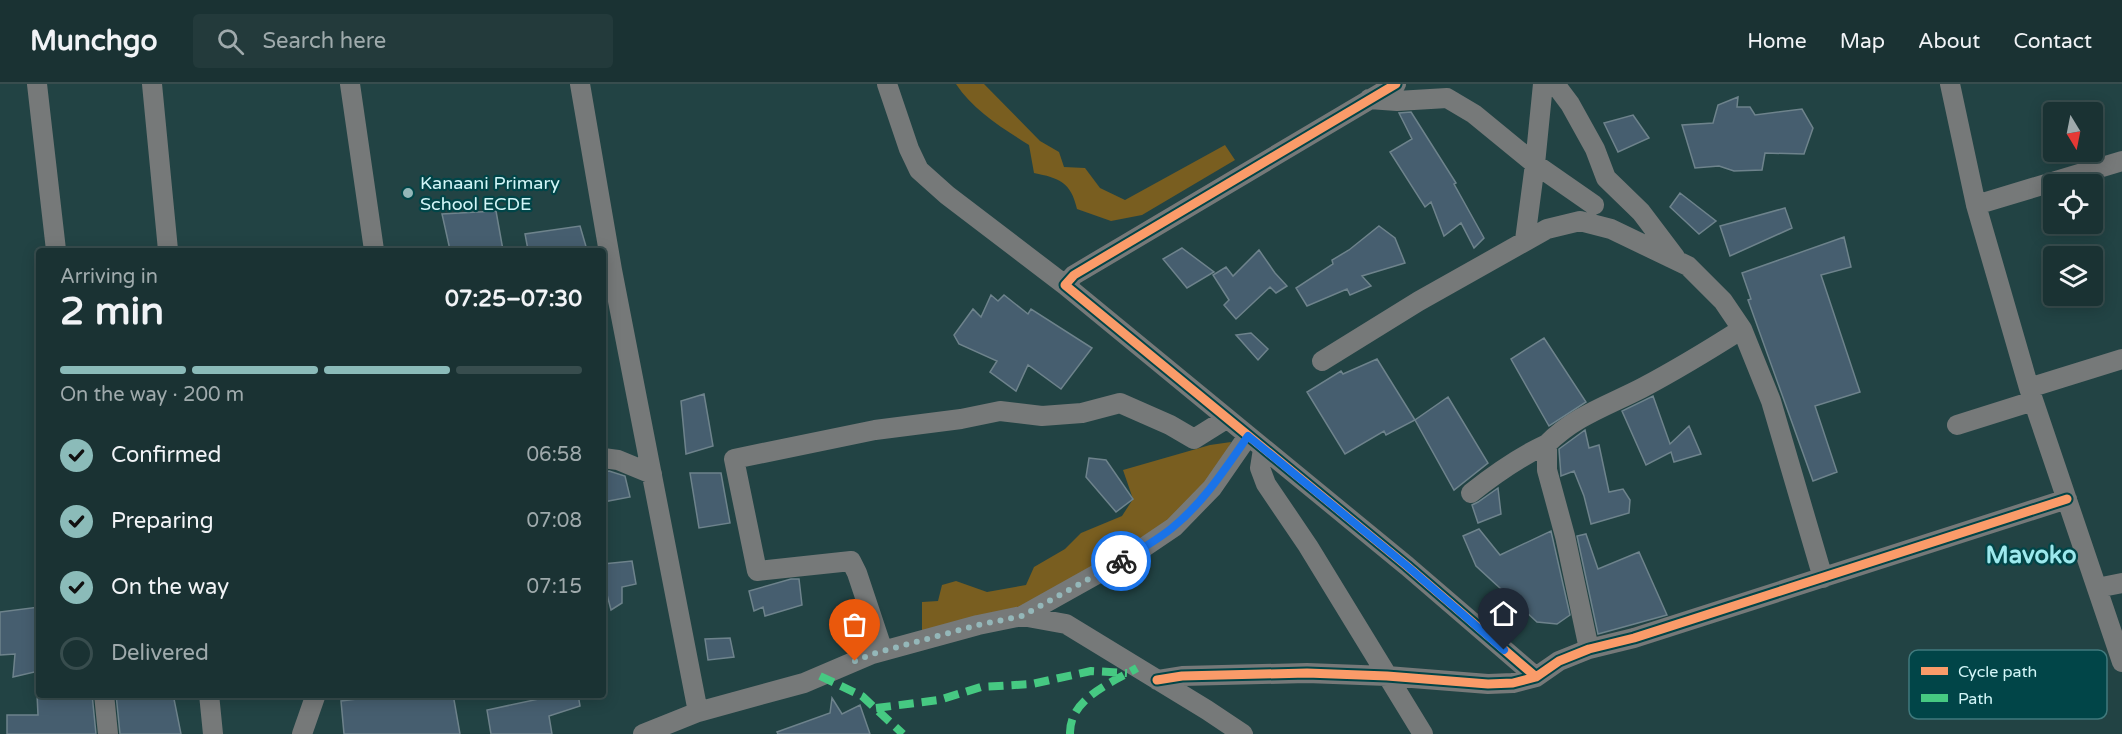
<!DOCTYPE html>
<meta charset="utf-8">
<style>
:root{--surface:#1a3233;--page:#233a3b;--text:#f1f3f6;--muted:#9faaac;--line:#384d4e;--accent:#8bbbb9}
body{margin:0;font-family:"Varela Round",sans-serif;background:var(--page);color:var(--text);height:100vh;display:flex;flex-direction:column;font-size:22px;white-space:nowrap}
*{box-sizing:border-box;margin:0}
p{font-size:20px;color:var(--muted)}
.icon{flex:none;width:33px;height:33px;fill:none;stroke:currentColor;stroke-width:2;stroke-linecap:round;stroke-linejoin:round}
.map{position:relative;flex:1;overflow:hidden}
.panel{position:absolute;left:36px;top:164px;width:570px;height:450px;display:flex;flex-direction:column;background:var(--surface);border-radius:6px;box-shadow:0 3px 15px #0003,0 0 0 2px var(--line)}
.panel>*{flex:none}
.needle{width:39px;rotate:170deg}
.tools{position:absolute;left:2043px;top:18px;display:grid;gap:12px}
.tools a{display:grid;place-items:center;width:60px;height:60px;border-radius:6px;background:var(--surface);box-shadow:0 3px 15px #0003,0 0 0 2px var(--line);font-size:30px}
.pin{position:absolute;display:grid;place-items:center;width:51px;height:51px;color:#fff;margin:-62px -26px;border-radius:50% 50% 50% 0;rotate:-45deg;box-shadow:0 0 6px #0007}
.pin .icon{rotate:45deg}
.courier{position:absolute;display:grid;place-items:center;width:60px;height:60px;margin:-30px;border:4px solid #1a73e8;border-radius:50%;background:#fff;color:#222;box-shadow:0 2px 8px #0007}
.summary em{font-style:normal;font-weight:700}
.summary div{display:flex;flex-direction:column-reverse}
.summary{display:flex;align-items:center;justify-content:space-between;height:102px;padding:0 24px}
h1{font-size:39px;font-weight:700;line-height:45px}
.bar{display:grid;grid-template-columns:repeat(4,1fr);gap:9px 6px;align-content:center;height:72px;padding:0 24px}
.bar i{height:8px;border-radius:4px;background:var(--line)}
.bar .on{background:var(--accent)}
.bar p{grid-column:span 4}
ol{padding:0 24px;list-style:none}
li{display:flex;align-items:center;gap:18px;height:66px}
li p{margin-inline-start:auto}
li .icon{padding:6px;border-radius:50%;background:var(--accent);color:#111;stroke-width:4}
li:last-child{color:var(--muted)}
li i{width:33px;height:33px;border:3px solid var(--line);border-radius:50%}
header{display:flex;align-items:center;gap:36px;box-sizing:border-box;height:84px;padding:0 30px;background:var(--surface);border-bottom:2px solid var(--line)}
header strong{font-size:28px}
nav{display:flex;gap:33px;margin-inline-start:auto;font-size:21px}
.search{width:420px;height:54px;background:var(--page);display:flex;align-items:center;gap:15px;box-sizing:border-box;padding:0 21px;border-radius:6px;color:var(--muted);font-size:22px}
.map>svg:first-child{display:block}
</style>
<header>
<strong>Munchgo</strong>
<div class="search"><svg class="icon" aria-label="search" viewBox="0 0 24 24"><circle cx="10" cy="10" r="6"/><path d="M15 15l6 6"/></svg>Search here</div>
<nav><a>Home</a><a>Map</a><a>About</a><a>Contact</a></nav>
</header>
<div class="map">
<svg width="2122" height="650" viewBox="0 0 2122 650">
<rect width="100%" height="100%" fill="#224344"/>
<path fill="#795e20" d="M 956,0 L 984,0 L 1040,57 L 1059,68 L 1064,83 L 1085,84 L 1100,104 L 1125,116 L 1225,61 L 1235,76 L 1142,131 L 1111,137 L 1077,125 C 1071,98 1059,94 1034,89 L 1029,61 C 1002,44 973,26 956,0 Z
M 1231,358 L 1212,404 L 1174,443 L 1022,532 L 922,557 L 922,518 L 938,517 L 942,501 L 956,497 L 987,508 L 1026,501 L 1034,483 L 1065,465 L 1081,449 L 1122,432 L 1133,415 L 1123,386 L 1210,361 Z"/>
<path fill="#465e6f" stroke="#6e838c" stroke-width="1.5" d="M 1738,13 L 1737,23 L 1750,23 L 1755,31 L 1802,25 L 1813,44 L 1804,70 L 1765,69 L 1762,86 L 1734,87 L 1719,82 L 1695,84 L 1682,41 L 1713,39 L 1718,21 Z
M 1411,28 L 1456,99 L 1454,100 L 1484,154 L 1474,164 L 1461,139 L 1444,152 L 1431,118 L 1425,123 L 1390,68 L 1412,55 L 1399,29 Z
M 1633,31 L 1649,54 L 1618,68 L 1604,39 Z
M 1680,109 L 1716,137 L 1699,150 L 1670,123 Z
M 1785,124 L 1792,144 L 1730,172 L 1720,142 Z
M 496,127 L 503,166 L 450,166 L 442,130 Z
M 580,142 L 587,166 L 528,166 L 525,150 Z
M 1379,142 L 1395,154 L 1405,179 L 1362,192 L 1371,202 L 1350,211 L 1347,205 L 1307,222 L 1296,204 L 1333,180 L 1332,176 L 1349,166 Z
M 1844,153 L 1851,183 L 1821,191 L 1860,308 L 1815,322 L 1837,388 L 1813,397 L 1748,216 L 1751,215 L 1742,189 Z
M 1182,164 L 1214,188 L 1187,204 L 1163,175 Z
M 1259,166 L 1275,189 L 1287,202 L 1276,209 L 1270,203 L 1236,235 L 1224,221 L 1229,216 L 1213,191 L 1226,183 L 1233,192 Z
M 991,211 L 998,217 L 1004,211 L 1028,230 L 1031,225 L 1092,264 L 1061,305 L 1028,281 L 1016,307 L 990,288 L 997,277 L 959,260 L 954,251 L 973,225 L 981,233 Z
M 1251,249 L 1268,265 L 1258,276 L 1236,251 Z
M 1544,254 L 1586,318 L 1549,342 L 1511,275 Z
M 1377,275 L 1415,336 L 1386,351 L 1384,347 L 1345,370 L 1307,308 L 1341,287 L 1343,290 Z
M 704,310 L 713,362 L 686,370 L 681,317 Z
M 1653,312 L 1670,360 L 1689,342 L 1701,370 L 1674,378 L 1671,368 L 1646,381 L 1622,327 Z
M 1448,313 L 1488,379 L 1454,406 L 1415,336 Z
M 1585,346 L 1589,364 L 1599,361 L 1609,408 L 1623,405 L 1630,416 L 1629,429 L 1591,440 L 1584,412 L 1574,387 L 1561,392 L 1559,365 Z
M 1089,374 L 1106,376 L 1133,415 L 1116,428 L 1086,393 Z
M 609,387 L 625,392 L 630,413 L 603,418 L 603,388 Z
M 690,389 L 721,389 L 730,439 L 699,444 Z
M 1498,404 L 1501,430 L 1478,439 L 1472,421 L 1478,418 Z
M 1479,445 L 1500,471 L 1551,447 L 1570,531 L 1557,540 L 1537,538 L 1476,482 L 1463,452 Z
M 1586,450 L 1598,485 L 1639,468 L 1667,531 L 1598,550 L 1577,452 Z
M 632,477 L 636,500 L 622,503 L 622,519 L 611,526 L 603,495 L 603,480 Z
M 791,495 L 799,495 L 802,521 L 765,532 L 763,523 L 754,527 L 749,507 Z
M 39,523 L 39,587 L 13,593 L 15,570 L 0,571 L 0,528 Z
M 730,554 L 734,573 L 708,576 L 705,555 Z
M 37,610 L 92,610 L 96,650 L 7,650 L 7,631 L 38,631 Z
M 116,610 L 173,610 L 181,650 L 120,650 Z
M 397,610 L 453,610 L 460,650 L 344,650 L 341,617 Z
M 552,610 L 578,610 L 580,622 L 549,632 L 552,650 L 491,650 L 487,626 L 553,612 Z
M 832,614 L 842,630 L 860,621 L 870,650 L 778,650 L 777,648 L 830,629 Z"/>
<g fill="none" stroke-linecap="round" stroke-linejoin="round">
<path stroke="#767979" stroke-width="20" d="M 37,0 L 56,166
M 152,0 L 168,166
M 350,0 L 374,166
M 580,0 L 612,186 L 698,628
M 887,0 L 909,65 L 919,86 L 947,111 L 1065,201
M 1396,0 L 1074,191 L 1065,201 L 1407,482 L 1536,593
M 1555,0 L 1570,20 L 1595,65 L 1606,94 L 1641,128 L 1675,173
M 1950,0 L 1976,121 L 2029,304 L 2122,578
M 1369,15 L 1397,17 L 1447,14 L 1474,30 L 1535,80 L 1594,121
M 1976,121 L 2122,77
M 1525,156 L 1535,80 L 1543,0
M 1322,277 L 1419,217 L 1547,145 L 1580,137 L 1611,145 L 1688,182 L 1723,217 L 1742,245 L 1771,317 L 1823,494
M 2029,304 L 2122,275
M 1957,341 L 2033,317
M 1263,365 L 1260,384 L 1266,400 L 1308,462 L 1423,650
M 603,374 L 618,376 L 652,390
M 1471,409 C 1495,390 1519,373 1547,360
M 2097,504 L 2122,499
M 1022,532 L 1066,540 L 1207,626 L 1243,650
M 1589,565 L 1565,452 L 1547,386 L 1547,360 C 1575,332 1607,322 1642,304 C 1676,286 1709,266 1742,245
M 883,567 L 857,489 L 851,477 L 757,487 L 734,375 L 875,346 L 961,335 L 1000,327 L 1042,332 L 1082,329 L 1120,319 L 1170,341 L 1194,355 L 1226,335
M 1157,596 L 1182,592 L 1307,589 L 1387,592 L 1488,600 L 1513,599 L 1536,593 L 1559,577 L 1589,565 L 1634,554 L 2067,415
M 104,610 L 108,650
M 209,610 L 213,650
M 302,650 L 316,610
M 643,650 L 698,628 L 804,599 L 872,570 L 978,541 L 1022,532 L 1140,466 L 1174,443 L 1212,404 L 1248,352"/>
<path stroke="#46c982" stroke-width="8" stroke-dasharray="15 8" stroke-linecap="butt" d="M 820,592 L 862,612 L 903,650
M 876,624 L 939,616 L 981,603 L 1032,600 L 1091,587 L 1127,589
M 1070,650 C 1069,615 1111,599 1137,584"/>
<defs>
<path id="cycleway" d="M 1396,0 L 1074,191 L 1065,201 L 1407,482 L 1536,593
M 1157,596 L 1182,592 L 1307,589 L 1387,592 L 1488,600 L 1513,599 L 1536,593 L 1559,577 L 1589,565 L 1634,554 L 2067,415"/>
</defs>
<use href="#cycleway" stroke="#014548" stroke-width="13"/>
<use href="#cycleway" stroke="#fa9b69" stroke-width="9"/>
</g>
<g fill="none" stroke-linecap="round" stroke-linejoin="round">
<path stroke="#94b7b9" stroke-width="6" stroke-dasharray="0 10.8" d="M 855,577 L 872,570 L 978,541 L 1022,532 L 1121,477"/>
<path stroke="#1a73e8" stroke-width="8" d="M 1121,477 C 1138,467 1156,457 1172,444 C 1203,419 1225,385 1248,352 L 1407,482 L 1504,566"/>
</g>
<circle fill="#94b7b9" stroke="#014548" stroke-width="2" cx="408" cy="109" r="6"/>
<g text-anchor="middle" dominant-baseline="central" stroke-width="4.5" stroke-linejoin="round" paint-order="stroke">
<g font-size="18" fill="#d2f6f8" stroke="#014548" text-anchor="start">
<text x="420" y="99">Kanaani Primary<tspan x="420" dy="21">School ECDE</tspan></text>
</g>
<g font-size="24" font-weight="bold" fill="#9de9ed" stroke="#014548">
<text x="2031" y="471">Mavoko</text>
</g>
</g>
<rect x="1909" y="566" width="198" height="69" rx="9" fill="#014548" stroke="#407a7d" stroke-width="1.5"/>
<rect x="1921" y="583" width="27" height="8" fill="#fa9b69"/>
<rect x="1921" y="610" width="27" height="8" fill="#46c982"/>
<g font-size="16" fill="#d2f6f8">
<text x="1958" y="593">Cycle path</text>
<text x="1958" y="620">Path</text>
</g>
</svg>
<div class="tools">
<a><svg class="needle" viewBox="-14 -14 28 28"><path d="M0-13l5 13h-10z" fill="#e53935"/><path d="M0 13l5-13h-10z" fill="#9faaac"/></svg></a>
<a><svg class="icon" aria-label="locate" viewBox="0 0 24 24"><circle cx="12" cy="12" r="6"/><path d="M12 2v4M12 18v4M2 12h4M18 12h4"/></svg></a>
<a><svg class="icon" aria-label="layers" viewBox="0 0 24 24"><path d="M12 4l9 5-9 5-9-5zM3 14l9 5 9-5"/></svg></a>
</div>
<div class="pin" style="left:855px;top:577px;background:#ea580c"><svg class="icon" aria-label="bag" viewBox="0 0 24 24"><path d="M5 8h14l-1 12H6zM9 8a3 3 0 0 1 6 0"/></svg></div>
<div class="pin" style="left:1504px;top:566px;background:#1f2937"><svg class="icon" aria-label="home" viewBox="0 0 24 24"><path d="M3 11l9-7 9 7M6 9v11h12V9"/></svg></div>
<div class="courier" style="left:1121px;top:477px"><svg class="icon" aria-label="bike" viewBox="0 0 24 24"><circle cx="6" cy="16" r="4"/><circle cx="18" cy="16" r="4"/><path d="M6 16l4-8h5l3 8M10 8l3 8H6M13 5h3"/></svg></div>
<section class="panel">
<div class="summary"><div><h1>2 min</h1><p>Arriving in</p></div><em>07:25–07:30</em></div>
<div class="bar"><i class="on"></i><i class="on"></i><i class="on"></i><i></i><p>On the way · 200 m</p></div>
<ol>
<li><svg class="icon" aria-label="check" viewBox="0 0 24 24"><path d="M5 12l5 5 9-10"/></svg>Confirmed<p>06:58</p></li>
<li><svg class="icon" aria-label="check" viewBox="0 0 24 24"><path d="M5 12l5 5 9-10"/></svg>Preparing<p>07:08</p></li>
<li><svg class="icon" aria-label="check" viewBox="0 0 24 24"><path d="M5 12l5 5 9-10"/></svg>On the way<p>07:15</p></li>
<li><i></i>Delivered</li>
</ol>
</section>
</div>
